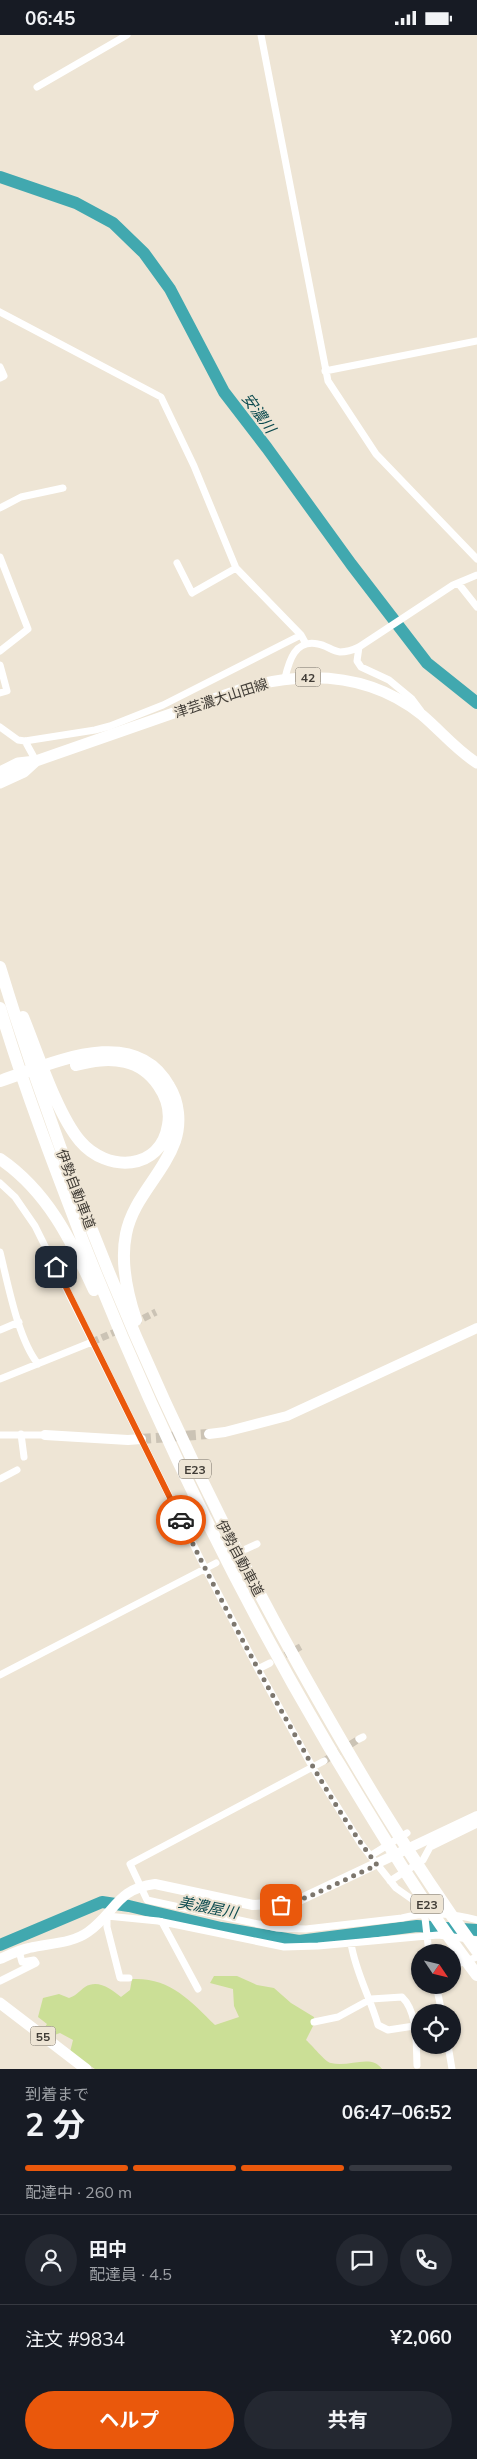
<!DOCTYPE html>
<html lang="ja">
<meta charset="utf-8">
<style>
:root{--surface:#171b24;--page:#242831;--text:#f1f3f6;--muted:#9ea1a6;--line:#363941;--accent:#ea580c}
body{margin:0;font-family:Mulish,"Noto Sans JP",sans-serif;background:var(--page);color:var(--text);height:100vh;display:flex;flex-direction:column;font-size:19px;white-space:nowrap}
*{box-sizing:border-box;margin:0}
p{font-size:16px;color:var(--muted)}
.icon{flex:none;width:28px;height:28px;fill:none;stroke:currentColor;stroke-width:2;stroke-linecap:round;stroke-linejoin:round}
.map{position:relative;height:2034px;overflow:hidden}
.details{display:flex;flex-direction:column;background:var(--surface);flex:1}
.details>*{flex:none}
.needle{width:32px;rotate:125deg}
.fabs{position:absolute;left:411px;top:1909px;display:grid;gap:10px}
.fabs a{display:grid;place-items:center;width:50px;height:50px;border-radius:50%;background:var(--surface);box-shadow:0 1px 4px #0004;font-size:25px}
.pin{position:absolute;display:grid;place-items:center;width:42px;height:42px;color:#fff;margin:-21px;border-radius:10px;box-shadow:0 2px 8px #0006}
.courier{position:absolute;display:grid;place-items:center;width:50px;height:50px;margin:-25px;border:4px solid #ea580c;border-radius:50%;background:#fff;color:#222;box-shadow:0 1px 6px #0007}
.overview em{font-style:normal;font-weight:700}
.overview div{display:flex;flex-direction:column-reverse}
.overview{display:flex;align-items:center;justify-content:space-between;height:85px;padding:0 25px}
h1{font-size:32px;font-weight:700;line-height:38px}
.bar{display:grid;grid-template-columns:repeat(4,1fr);gap:8px 5px;align-content:center;height:60px;padding:0 25px}
.bar i{height:6px;border-radius:4px;background:var(--line)}
.bar .active{background:var(--accent)}
.bar p{grid-column:span 4}
.line{display:flex;align-items:center;gap:12px;padding:0 25px;border-top:1px solid var(--line)}
.line div{flex:1}
.round{display:grid;place-items:center;flex:none;width:52px;height:52px;border-radius:26px;background:var(--page)}
.primary-button{display:flex;gap:10px;margin-top:auto;padding:10px 25px}
.primary-button a{flex:1;height:58px;border-radius:30px;background:var(--accent);color:#fff;font-size:20px;font-weight:700;line-height:58px;text-align:center}
.primary-button a+a{background:var(--page);color:var(--text)}
.status{display:flex;justify-content:space-between;align-items:center;height:35px;padding:0 25px;background:var(--surface);direction:ltr}
.status svg{height:14px;fill:currentColor}
.map>svg:first-child{display:block}
</style>
<div class="status"><b>06:45</b><svg viewBox="0 0 49 12"><path d="M0 12V9h3v3zM5 12V6h3v6zM10 12V3h3v9zM15 12V0h3v12zM26 1h20v11H26zM47 4h2v5h-2z"/></svg></div>
<div class="map">
<svg width="477" height="2034" viewBox="0 0 477 2034">
<rect width="100%" height="100%" fill="#eee5d5"/>
<path fill="#cbdf96" d="M 214,1941 L 237,1941 L 257,1950 L 274,1953 L 291,1968 L 314,1982 L 315,1987 L 306,2005 C 312,2010 325,2027 331,2028 C 349,2033 371,2018 382,2034 L 95,2034 L 70,2017 L 73,2005 L 60,1998 L 49,2002 L 42,1996 L 47,1989 L 38,1982 L 43,1963 L 59,1959 L 69,1963 C 76,1961 79,1956 85,1952 C 98,1944 111,1954 121,1962 L 130,1955 L 132,1944 C 169,1942 190,1965 215,1990 L 239,1982 L 234,1971 L 233,1954 L 210,1948 Z"/>
<g fill="none" stroke-linecap="round" stroke-linejoin="round">
<path stroke="#41a8af" stroke-width="12" d="M 0,142 L 76,168 L 113,188 L 144,218 L 170,254 L 224,357 L 267,413 L 351,529 L 427,628 L 477,668
M 0,1910 L 102,1867 L 129,1871 L 221,1893 L 299,1906 L 417,1891 L 477,1895"/>
<path stroke="#cbc3b5" stroke-width="7" stroke-dasharray="7 3.5" stroke-linecap="butt" d="M 134,1288 L 156,1277
M 92,1307 L 122,1294
M 276,1625 L 302,1611
M 324,1726 L 359,1704"/>
<path stroke="#cbc3b5" stroke-width="10" stroke-dasharray="10 5" stroke-linecap="butt" d="M 141,1404 L 209,1399"/>
<path stroke="#fff" stroke-width="7" d="M 261,0 L 328,346 L 376,419 L 477,524
M 37,52 L 127,0
M 0,277 L 161,362 L 194,431 L 236,533 L 301,600 L 306,609
M 0,332 L 4,341 L 0,343
M 325,336 L 477,306
M 0,473 L 21,462 L 63,453
M 0,522 L 28,594 L 0,616
M 177,528 L 192,558 L 236,533
M 458,548 L 477,572
M 359,612 L 357,626 L 361,632 L 389,645 L 412,664 L 421,676
M 0,630 L 7,656 L 0,658
M 285,643 C 289,626 295,604 318,609 C 326,610 332,616 340,617 C 347,617 353,615 359,612 L 453,550 L 477,540
M 0,692 L 18,705 L 25,706 L 95,695 L 110,691 L 163,670 L 301,600
M 25,706 L 36,726
M 0,1148 L 15,1162 L 35,1191 L 205,1533 L 258,1634 L 313,1733 L 361,1809 L 396,1853 L 413,1865 L 425,1883 L 429,1918
M 0,1217 C 8,1249 18,1304 38,1329
M 0,1295 L 19,1287
M 0,1344 L 92,1307
M 21,1399 L 24,1422
M 0,1400 L 45,1400
M 0,1444 L 17,1435
M 246,1514 L 257,1509
M 258,1634 L 270,1628
M 0,1640 L 216,1528
M 359,1704 L 363,1702
M 324,1726 L 130,1829 L 147,1865 L 277,1893 L 306,1894 L 402,1883 C 425,1877 455,1878 477,1885
M 370,1821 L 407,1798
M 390,1846 L 423,1825 L 430,1812 L 477,1789
M 162,1887 L 198,1954
M 351,1908 C 355,1936 370,1962 378,1990 L 388,1995 L 414,1991
M 452,1931 L 477,1922
M 129,1943 L 120,1943 L 107,1892 L 107,1881 L 158,1886 L 284,1912 L 318,1911 L 438,1900 L 477,1905
M 0,1946 L 36,1928 L 34,1925 L 22,1927 L 19,1916
M 436,1950 L 442,1978
M 314,1987 L 338,1982 L 371,1964 L 402,1962 C 418,1977 416,2009 417,2030
M 448,2010 L 452,2034"/>
<path stroke="#fff" stroke-width="10" d="M 209,1399 L 225,1397 L 287,1381 L 477,1293
M 45,1400 L 128,1405 L 141,1404
M 0,1924 C 9,1920 19,1915 29,1913 C 49,1908 71,1909 88,1897 C 116,1877 116,1854 155,1849 L 253,1870 L 295,1867 L 477,1781"/>
<path stroke="#fff" stroke-width="11" d="M 0,737 L 18,728 L 36,726 L 251,651 C 311,636 372,640 422,680 C 441,696 456,715 477,728
M 0,748 L 24,737 L 36,726
M 0,1968 L 86,2034"/>
<path stroke="#fff" stroke-width="12" d="M 0,932 C 74,1175 175,1409 299,1631 C 354,1729 411,1826 477,1916
M 0,973 C 24,1053 54,1131 84,1209 C 153,1383 234,1551 329,1712 C 376,1790 422,1868 477,1940
M 23,982 C 37,1016 57,1079 80,1106 C 107,1138 161,1136 168,1090 C 173,1063 152,1033 125,1027 C 108,1023 92,1026 76,1030
M 0,1046 C 51,1029 134,988 169,1051 C 179,1067 181,1088 175,1106 C 163,1140 133,1163 126,1199 C 120,1228 127,1258 136,1285
M 0,1124 C 47,1156 71,1205 94,1255"/>
</g>
<g fill="none" stroke-linecap="round" stroke-linejoin="round">
<path stroke="#7d776e" stroke-width="5" stroke-dasharray="0 9" d="M 181,1485 C 214,1552 249,1619 286,1684 C 314,1734 342,1784 377,1830 L 308,1862 L 281,1870"/>
<path stroke="#ea580c" stroke-width="6" d="M 56,1232 L 181,1485"/>
</g>
<g text-anchor="middle" dominant-baseline="central" stroke-width="4" stroke-linejoin="round" paint-order="stroke">
<g fill="#eee5d5" stroke="#746f66" stroke-width="1">
<rect x="295.5" y="632.5" width="25" height="19" rx="4"/>
<rect x="179" y="1424.5" width="32" height="19" rx="4"/>
<rect x="411" y="1859.5" width="32" height="19" rx="4"/>
<rect x="30.5" y="1991.5" width="25" height="19" rx="4"/>
</g>
<g font-size="12" font-weight="bold" fill="#403c36">
<text x="308" y="642">42</text>
<text x="195" y="1434">E23</text>
<text x="427" y="1869">E23</text>
<text x="43" y="2001">55</text>
</g>
<g font-size="14" fill="#403c36" stroke="#eee5d5">
<text transform="translate(221 663) rotate(-18)">津芸濃大山田線</text>
<text transform="translate(76 1154) rotate(69)">伊勢自動車道</text>
<text transform="translate(240 1523) rotate(62)">伊勢自動車道</text>
</g>
<g font-size="15" font-style="italic" fill="#0d4b4f" stroke="#eee5d5">
<text transform="translate(259 378) rotate(54)">安濃川</text>
<text transform="translate(208 1872) rotate(11)">美濃屋川</text>
</g>
</g>
</svg>
<div class="fabs">
<a><svg class="needle" viewBox="-14 -14 28 28"><path d="M0-13l5 13h-10z" fill="#e53935"/><path d="M0 13l5-13h-10z" fill="#9ea1a6"/></svg></a>
<a><svg class="icon" aria-label="locate" viewBox="0 0 24 24"><circle cx="12" cy="12" r="6"/><path d="M12 2v4M12 18v4M2 12h4M18 12h4"/></svg></a>
</div>
<div class="pin" style="left:281px;top:1870px;background:#ea580c"><svg class="icon" aria-label="bag" viewBox="0 0 24 24"><path d="M5 8h14l-1 12H6zM9 8a3 3 0 0 1 6 0"/></svg></div>
<div class="pin" style="left:56px;top:1232px;background:#1f2937"><svg class="icon" aria-label="home" viewBox="0 0 24 24"><path d="M3 11l9-7 9 7M6 9v11h12V9"/></svg></div>
<div class="courier" style="left:181px;top:1485px"><svg class="icon" aria-label="car" viewBox="0 0 24 24"><path d="M5 17H2v-5l4-1 3-4h7l3 4 3 1v5h-3M9 17h6M6 11h13"/><circle cx="7" cy="17" r="2"/><circle cx="17" cy="17" r="2"/></svg></div>
</div>
<section class="details">
<div class="overview"><div><h1>2 分</h1><p>到着まで</p></div><em>06:47–06:52</em></div>
<div class="bar"><i class="active"></i><i class="active"></i><i class="active"></i><i></i><p>配達中 · 260 m</p></div>
<div class="line" style="height:90px"><a class="round"><svg class="icon" aria-label="person" viewBox="0 0 24 24"><circle cx="12" cy="8" r="4"/><path d="M4 21q1-7 8-7t8 7"/></svg></a><div><b>田中</b><p>配達員 · 4.5</p></div><a class="round"><svg class="icon" aria-label="chat" viewBox="0 0 24 24"><path d="M4 5h16v11H9l-5 4z"/></svg></a><a class="round"><svg class="icon" aria-label="phone" viewBox="0 0 24 24"><path d="M5 4h4l2 5-3 2q2 4 5 5l2-3 5 2v4C11 20 4 13 5 4z"/></svg></a></div>
<div class="line" style="height:65px"><div>注文 #9834</div><b>¥2,060</b></div>
<div class="primary-button"><a>ヘルプ</a><a>共有</a></div>
</section>
